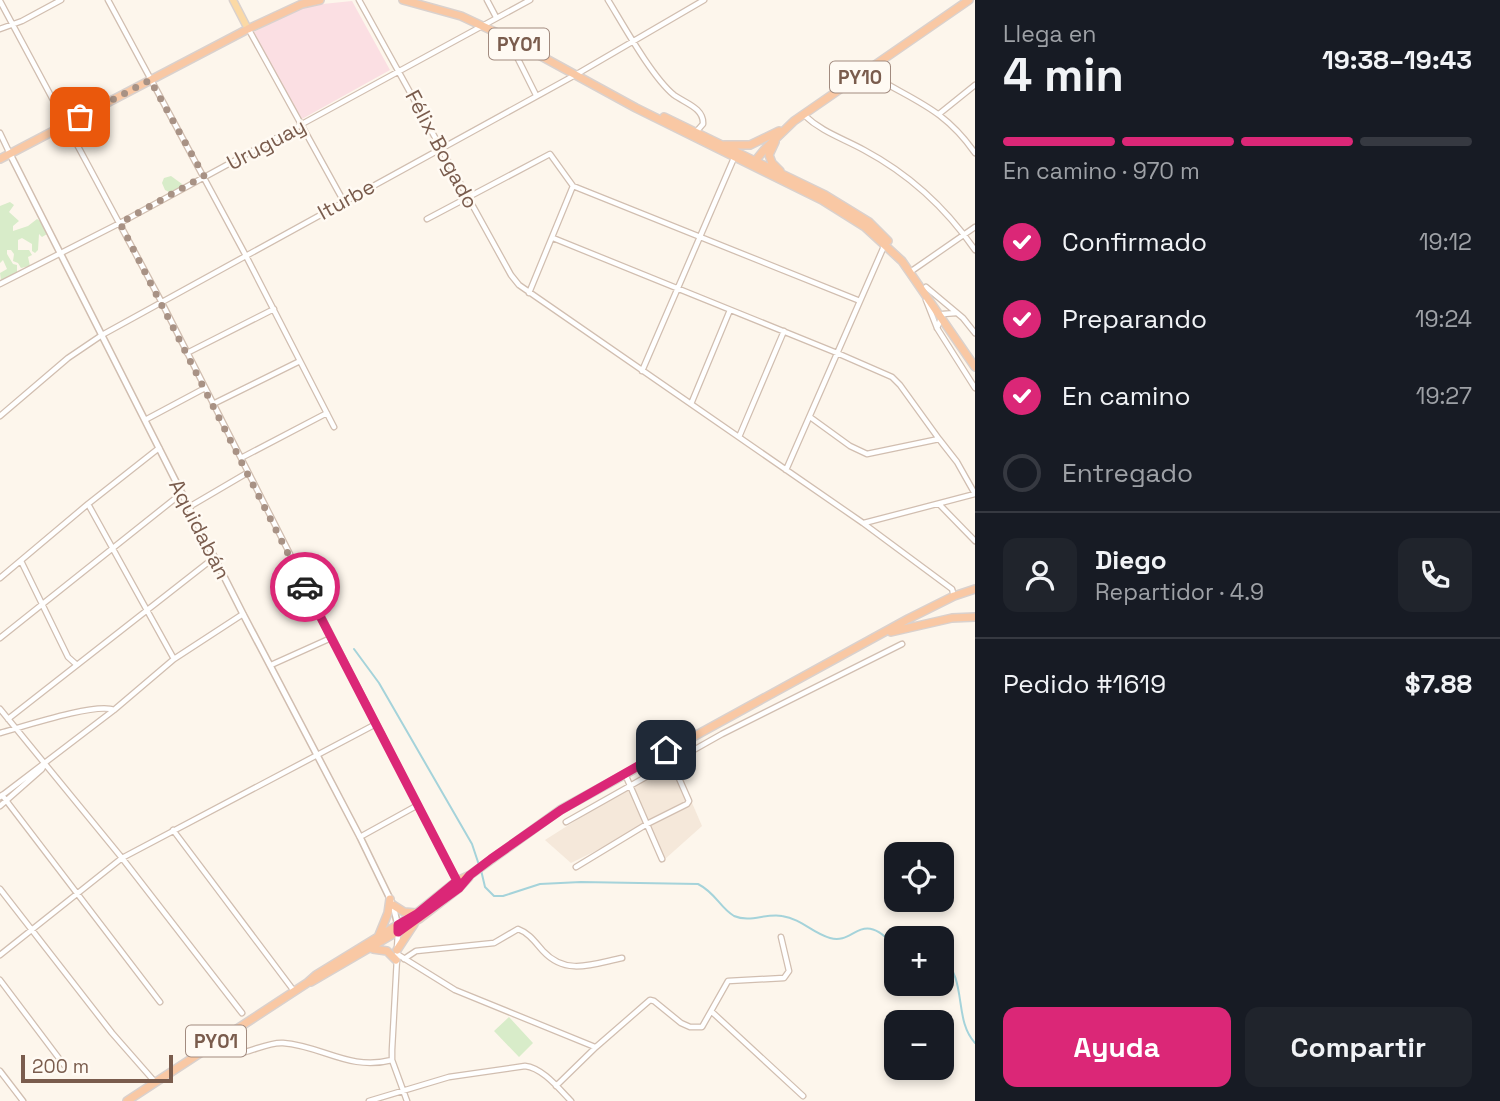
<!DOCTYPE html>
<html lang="es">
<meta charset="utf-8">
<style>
:root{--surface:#171b24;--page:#20242c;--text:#f1f3f6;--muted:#9ea1a6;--line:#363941;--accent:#db2777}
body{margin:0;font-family:"Space Grotesk",sans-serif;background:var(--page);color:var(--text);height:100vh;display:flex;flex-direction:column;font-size:26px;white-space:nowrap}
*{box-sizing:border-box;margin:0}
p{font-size:23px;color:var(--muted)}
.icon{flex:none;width:38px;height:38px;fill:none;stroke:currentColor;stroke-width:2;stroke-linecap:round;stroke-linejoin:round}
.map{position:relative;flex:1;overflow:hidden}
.drawer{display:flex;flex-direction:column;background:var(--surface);width:525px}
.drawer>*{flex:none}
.buttons{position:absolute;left:884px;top:842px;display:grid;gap:14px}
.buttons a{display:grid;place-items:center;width:70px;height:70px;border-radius:14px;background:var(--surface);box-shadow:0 4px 10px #0003;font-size:35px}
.scale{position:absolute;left:21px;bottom:18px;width:152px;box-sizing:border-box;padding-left:7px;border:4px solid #7a5c4d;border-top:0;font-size:19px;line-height:24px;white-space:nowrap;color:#7a5c4d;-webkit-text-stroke:5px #fffaf3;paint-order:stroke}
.pin{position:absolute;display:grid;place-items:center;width:60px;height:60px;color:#fff;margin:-30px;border-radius:14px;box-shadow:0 4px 10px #0006}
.courier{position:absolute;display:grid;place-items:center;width:70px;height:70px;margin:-35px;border:5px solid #db2777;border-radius:50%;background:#fff;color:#222;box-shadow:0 2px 9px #0007}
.summary em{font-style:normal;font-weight:700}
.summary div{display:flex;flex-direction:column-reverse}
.summary{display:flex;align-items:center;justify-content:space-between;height:119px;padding:0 28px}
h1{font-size:46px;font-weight:700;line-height:52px}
.bar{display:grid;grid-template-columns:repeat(4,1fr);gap:10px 7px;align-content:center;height:84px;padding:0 28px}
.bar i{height:9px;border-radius:5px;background:var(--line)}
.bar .current{background:var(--accent)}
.bar p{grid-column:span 4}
.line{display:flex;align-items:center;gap:18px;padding:0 28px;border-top:2px solid var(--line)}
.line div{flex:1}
.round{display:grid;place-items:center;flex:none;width:74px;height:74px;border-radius:14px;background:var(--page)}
ol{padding:0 28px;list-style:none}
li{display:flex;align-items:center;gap:21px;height:77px}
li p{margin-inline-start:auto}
li .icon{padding:7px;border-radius:50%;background:var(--accent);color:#fff;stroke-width:4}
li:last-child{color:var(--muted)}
li i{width:38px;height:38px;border:4px solid var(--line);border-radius:50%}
.primary-button{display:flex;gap:14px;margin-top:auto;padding:14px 28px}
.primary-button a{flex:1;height:80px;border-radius:14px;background:var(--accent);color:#fff;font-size:28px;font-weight:700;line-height:80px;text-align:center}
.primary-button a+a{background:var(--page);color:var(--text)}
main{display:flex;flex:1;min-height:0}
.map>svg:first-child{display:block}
</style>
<main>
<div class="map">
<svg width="975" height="1101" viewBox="0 0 975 1101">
<rect width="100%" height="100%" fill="#fdf6ec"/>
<path fill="#f5e8da" d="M 673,759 L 702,826 L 665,859 L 646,826 L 571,863 L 545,840 Z"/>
<path fill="#fbdfe3" d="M 352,1 L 390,70 L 302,119 L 252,33 L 303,6 Z"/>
<path fill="#d8ecc9" d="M 171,176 L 182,184 L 179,188 L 169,192 L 165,190 L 162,183 L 164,178 Z
M 10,202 L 14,205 L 9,212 L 19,221 L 13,226 L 13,231 L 28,226 L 37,219 L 42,222 L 47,234 L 42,237 L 39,234 L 38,250 L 35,253 L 32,251 L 32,244 L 22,238 L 18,240 L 18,250 L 29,250 L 32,255 L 28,257 L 30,266 L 21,268 L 18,263 L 13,261 L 14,254 L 11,250 L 7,250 L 7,254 L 13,264 L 17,265 L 17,273 L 1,281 L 0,273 L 7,269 L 3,260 L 0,263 L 0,206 Z
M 509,1017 L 533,1043 L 519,1057 L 494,1031 Z"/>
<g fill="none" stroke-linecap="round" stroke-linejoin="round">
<path stroke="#a5d3da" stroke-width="2" d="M 354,649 L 379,683 L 472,844 L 479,865
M 481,870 L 485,887 L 494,896 L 503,896 L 540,884 L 581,882 L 698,884 C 716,893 720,908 734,916 C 750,923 766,913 782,916 C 802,919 812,933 830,938 C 855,946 861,906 896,948
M 942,957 C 968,980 953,1019 975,1043"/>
<defs>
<path id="minor" d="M 108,0 L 245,254 L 334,427
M 359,0 L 511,275 L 519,285 L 863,523 L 952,589 L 954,596
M 487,0 L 496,17
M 608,0 C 624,26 652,77 674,95 C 685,103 704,108 703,124 L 696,132
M 0,1 L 161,301 L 456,880
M 0,29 L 22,21 L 61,0
M 249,30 L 344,202
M 508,39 L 536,95
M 867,72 C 912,101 942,106 975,153
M 939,114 L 975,85
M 804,115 C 822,132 842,138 864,150 C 909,174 946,208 975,250
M 0,133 L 10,154
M 573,186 L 860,301
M 427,219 L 550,154 L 573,186 L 529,293
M 553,238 L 837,353 L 892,377 L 900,385 L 939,439 L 867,454 L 850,446 L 810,417
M 913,270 L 975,227
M 0,284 L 120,223 L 530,0
M 926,287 L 963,318 L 975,333
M 926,300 L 937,328 L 975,388
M 937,328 L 943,314 L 956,313
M 187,353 L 274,309
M 642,371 L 734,158
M 213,404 L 300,361
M 691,404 L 730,310
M 0,416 L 68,358 L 102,335 L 577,74 L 704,0
M 145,420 L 205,388
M 739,437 L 784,331
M 939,439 L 957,462 L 975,494
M 241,458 L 327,413
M 786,470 L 885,244
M 88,504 L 174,659
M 939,504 L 975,541
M 189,507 L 247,473
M 864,523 L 975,494
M 21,561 L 68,657 L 77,665
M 0,578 L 88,504 L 159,448
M 0,638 L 182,493
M 271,665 L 331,638
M 0,709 L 122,858 L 242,1013
M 8,719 L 215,557
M 0,733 C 22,727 97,702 114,710
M 625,774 L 662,859
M 2,795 L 160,1002
M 0,797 L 114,710 L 174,659 L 243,614
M 0,806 L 42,769 L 44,765
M 566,822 L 722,734 L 902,644
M 173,830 L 294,991
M 360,837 L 418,805
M 576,867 L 647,824 L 687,804 L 689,801 L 667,751
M 0,889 L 112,1033 L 155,1082
M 397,949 L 398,932
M 397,954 L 455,990 L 595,1047
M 0,955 L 122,858 L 376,724
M 397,958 L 392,1050 L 392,1060 L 407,1101
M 404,959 L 416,951 L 494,943 L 518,929 C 529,933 535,942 543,951 C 566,976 593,964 622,958
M 0,980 L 64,1065
M 712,1012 L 803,1096
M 245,1052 C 257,1049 271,1042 283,1043 C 323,1046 349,1071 392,1060
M 0,1071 L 23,1101
M 556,1086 L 596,1047 L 650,1000 L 654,1001 L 681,1023 L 690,1027 L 702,1027 L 728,981 L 784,978 L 789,971 L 781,937
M 369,1101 L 449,1077 L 525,1066 C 543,1068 559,1089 571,1101"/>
<path id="tertiary" d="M 10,154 L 243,614 L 360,837 L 393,905 L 398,926"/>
<path id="primary" d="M 233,0 L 248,29"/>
<path id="trunk" d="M 403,0 L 461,16 L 508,38 L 636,108 L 822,200 L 865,227 L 902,261 L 975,367
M 664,117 L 825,195 L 869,222 L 888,241
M 775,142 L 769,155 L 772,163 L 780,171
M 724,145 L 750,145 L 779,131
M 0,159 L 248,29 L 302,4 L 320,0
M 756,160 L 764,150 L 794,121 L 969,0
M 891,632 L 952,618 L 975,617
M 393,905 L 404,912 L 416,913
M 379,935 L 388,913 L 390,899
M 373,949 L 387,951 L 396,960
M 397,950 L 414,924
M 311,982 L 419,919 L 459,888 L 469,877
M 127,1101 L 307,983 L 316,975 L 417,913 L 457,881 L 470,875 L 560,810 L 908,619 L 954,596 L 975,589"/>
</defs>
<use href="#minor" stroke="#d1beb0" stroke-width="7"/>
<use href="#tertiary" stroke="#d1beb0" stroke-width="8"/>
<use href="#primary" stroke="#dad1cd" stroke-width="9"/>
<use href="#trunk" stroke="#dad1cd" stroke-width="10"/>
<use href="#minor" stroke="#fff" stroke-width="4.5"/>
<use href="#tertiary" stroke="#fff" stroke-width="5"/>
<use href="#primary" stroke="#fbd9a5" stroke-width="6"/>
<use href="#trunk" stroke="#f9c8a4" stroke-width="7"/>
</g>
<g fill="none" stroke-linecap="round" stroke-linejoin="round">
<path stroke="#a89285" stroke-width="7" stroke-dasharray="0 12.6" d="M 80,117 L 150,80 L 204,176 L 120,223 L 305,587"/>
<path stroke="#db2777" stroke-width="9" d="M 305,587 L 457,881 L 417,914 L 398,925 L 398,932 L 459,888 L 470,875 L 491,859 L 561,810 L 666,750"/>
</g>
<g text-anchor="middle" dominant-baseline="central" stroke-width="5" stroke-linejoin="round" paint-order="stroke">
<g fill="#fffaf3" stroke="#a28b7f" stroke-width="2">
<rect x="489" y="28.5" width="60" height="31" rx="5"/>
<rect x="830" y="61.5" width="60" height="31" rx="5"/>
<rect x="186" y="1025.5" width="60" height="31" rx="5"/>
</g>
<g font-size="19" font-weight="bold" fill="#7a5c4d">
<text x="519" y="44">PY01</text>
<text x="860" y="77">PY10</text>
<text x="216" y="1041">PY01</text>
</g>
<g font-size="21" fill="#7a5c4d" stroke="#fffaf3">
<text transform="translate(266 144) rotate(-28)">Uruguay</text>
<text transform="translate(442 149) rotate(62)">Félix Bogado</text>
<text transform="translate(346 199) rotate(-29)">Iturbe</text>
<text transform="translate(200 529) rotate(63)">Aquidabán</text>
</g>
</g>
</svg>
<div class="buttons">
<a><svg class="icon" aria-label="locate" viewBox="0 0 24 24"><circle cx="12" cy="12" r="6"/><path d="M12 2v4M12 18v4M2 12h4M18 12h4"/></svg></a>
<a>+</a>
<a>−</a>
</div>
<div class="scale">200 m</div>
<div class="pin" style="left:80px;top:117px;background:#ea580c"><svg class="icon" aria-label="bag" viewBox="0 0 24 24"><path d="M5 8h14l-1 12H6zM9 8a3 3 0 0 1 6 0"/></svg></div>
<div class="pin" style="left:666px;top:750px;background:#1f2937"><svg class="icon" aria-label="home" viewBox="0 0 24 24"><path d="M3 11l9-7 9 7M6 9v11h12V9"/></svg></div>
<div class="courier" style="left:305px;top:587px"><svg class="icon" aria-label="car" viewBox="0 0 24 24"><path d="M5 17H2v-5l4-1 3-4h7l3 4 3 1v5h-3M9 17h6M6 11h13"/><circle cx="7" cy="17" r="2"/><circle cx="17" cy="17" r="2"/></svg></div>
</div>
<section class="drawer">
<div class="summary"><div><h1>4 min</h1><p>Llega en</p></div><em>19:38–19:43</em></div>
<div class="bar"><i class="current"></i><i class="current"></i><i class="current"></i><i></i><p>En camino · 970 m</p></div>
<ol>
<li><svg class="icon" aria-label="check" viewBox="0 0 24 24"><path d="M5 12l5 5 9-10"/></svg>Confirmado<p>19:12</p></li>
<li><svg class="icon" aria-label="check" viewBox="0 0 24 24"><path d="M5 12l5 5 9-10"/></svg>Preparando<p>19:24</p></li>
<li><svg class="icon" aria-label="check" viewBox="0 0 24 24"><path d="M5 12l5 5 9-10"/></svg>En camino<p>19:27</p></li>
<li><i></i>Entregado</li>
</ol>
<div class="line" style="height:126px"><a class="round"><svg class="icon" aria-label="person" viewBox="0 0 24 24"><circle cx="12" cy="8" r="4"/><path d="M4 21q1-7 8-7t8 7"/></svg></a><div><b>Diego</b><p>Repartidor · 4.9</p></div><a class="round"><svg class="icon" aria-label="phone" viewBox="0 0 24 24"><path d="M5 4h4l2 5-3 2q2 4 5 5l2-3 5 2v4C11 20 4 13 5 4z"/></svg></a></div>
<div class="line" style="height:91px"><div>Pedido #1619</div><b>$7.88</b></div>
<div class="primary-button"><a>Ayuda</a><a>Compartir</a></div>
</section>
</main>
